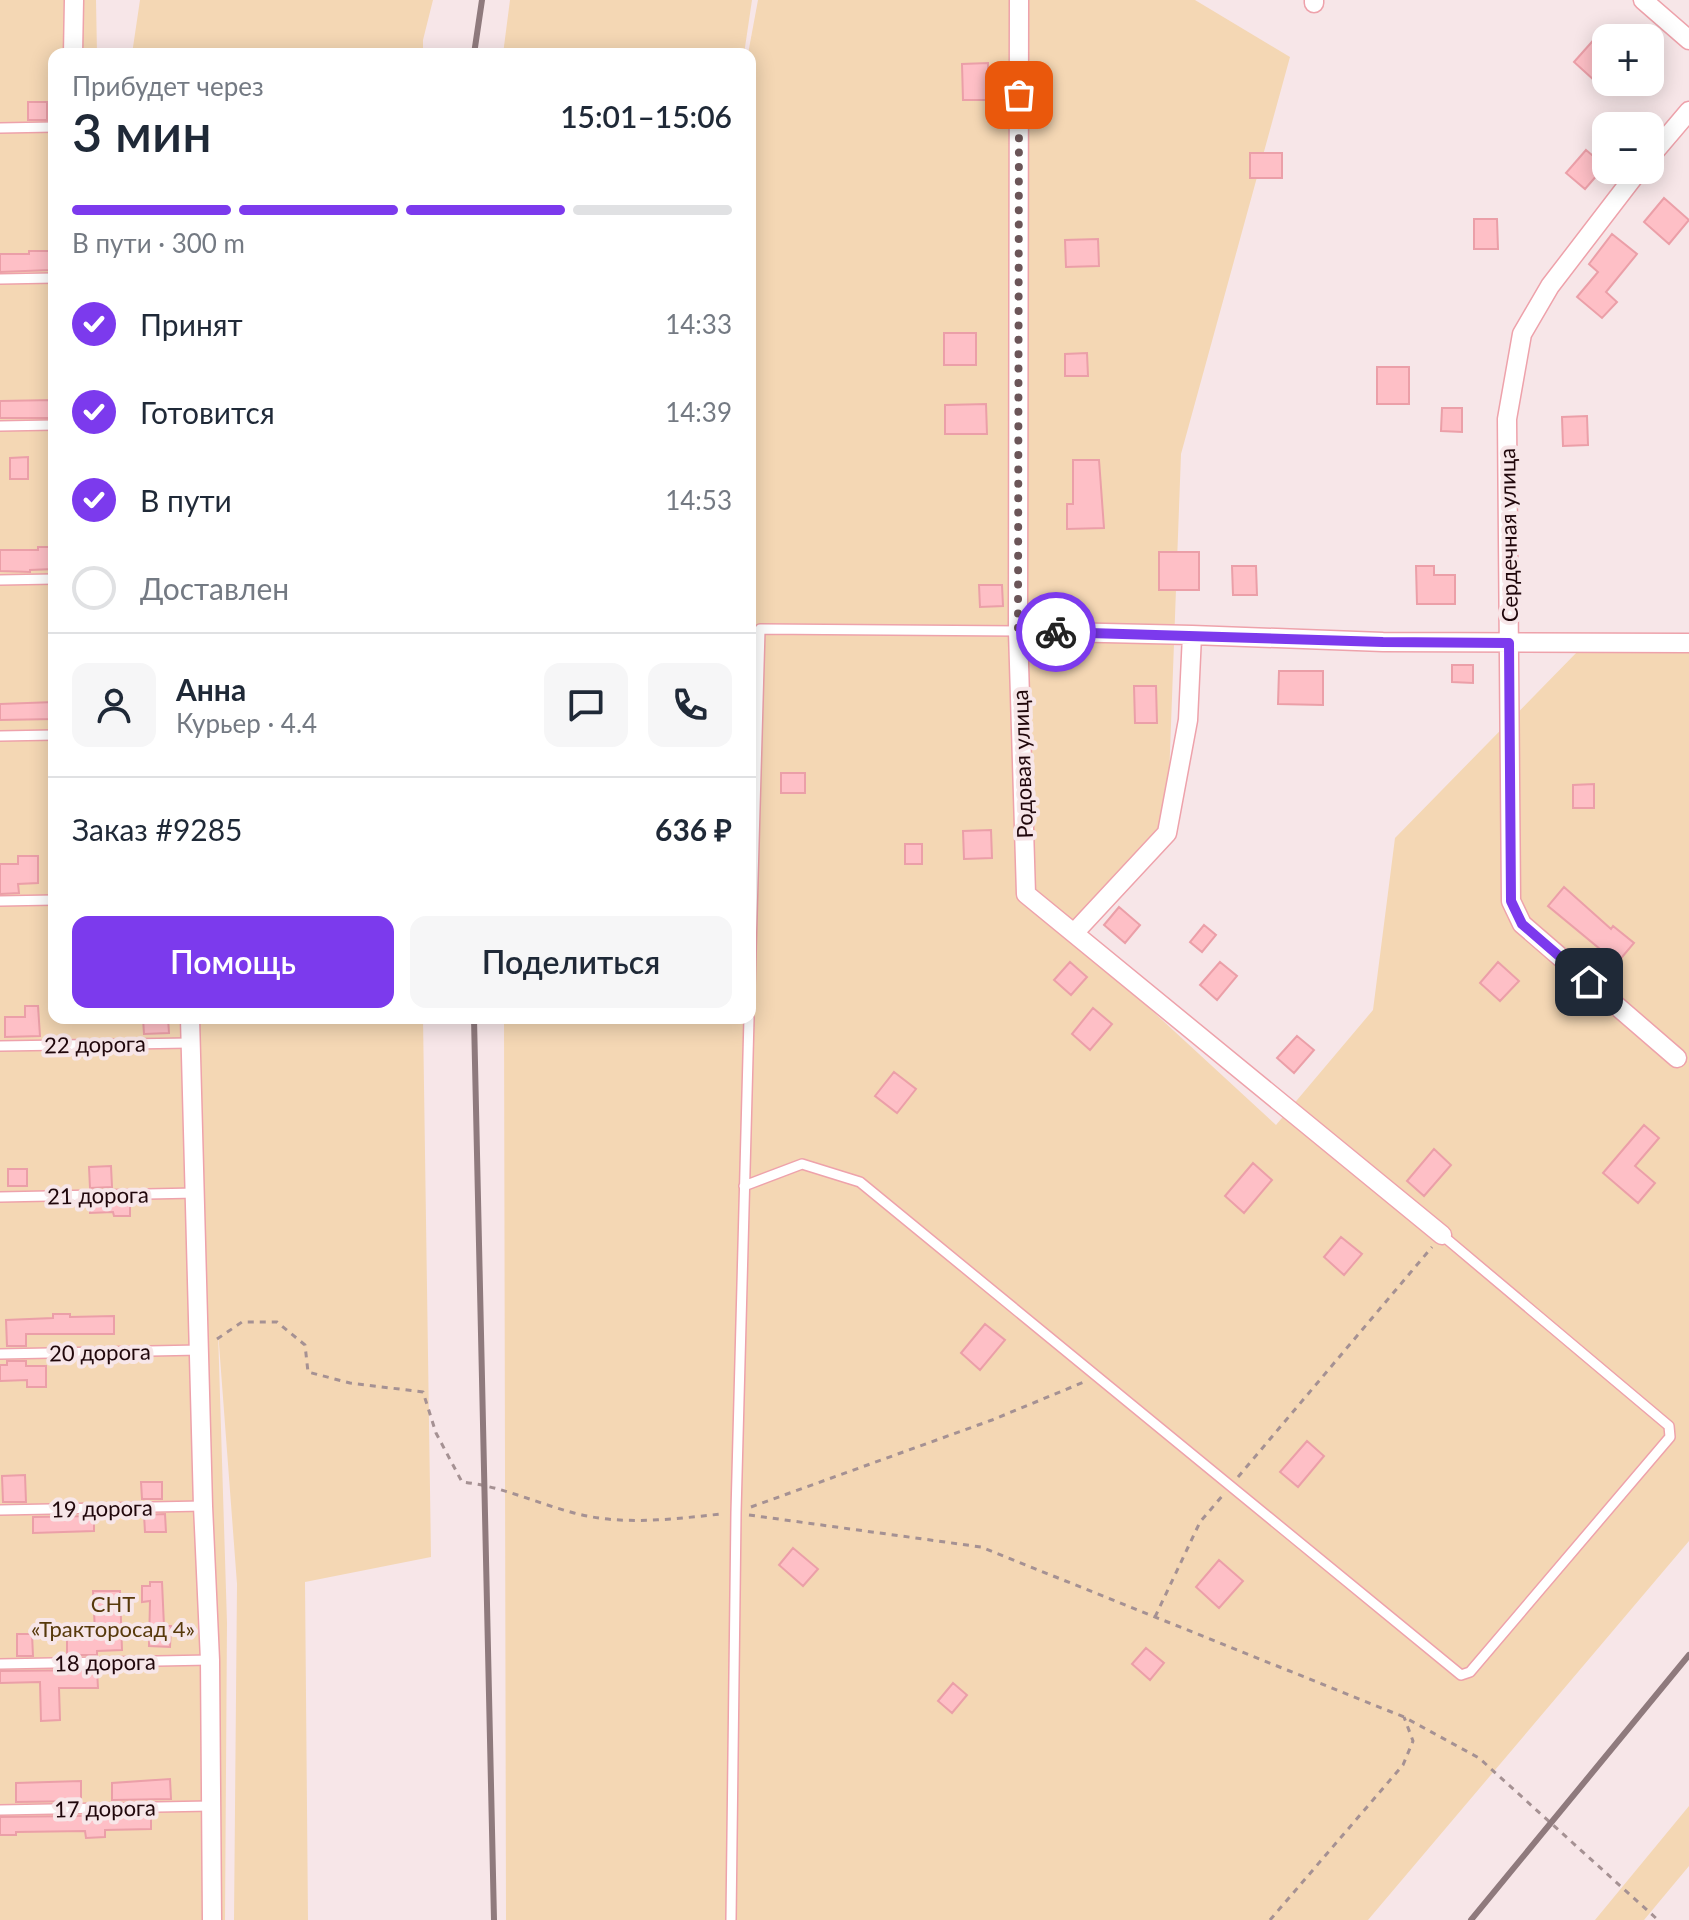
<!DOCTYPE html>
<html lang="ru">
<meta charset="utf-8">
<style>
:root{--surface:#fff;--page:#f6f6f7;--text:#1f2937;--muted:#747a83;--line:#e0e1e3;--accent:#7c3aed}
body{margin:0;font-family:Lato,sans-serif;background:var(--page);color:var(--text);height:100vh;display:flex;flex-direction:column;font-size:30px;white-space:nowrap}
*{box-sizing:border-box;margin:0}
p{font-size:26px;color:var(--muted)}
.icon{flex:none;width:44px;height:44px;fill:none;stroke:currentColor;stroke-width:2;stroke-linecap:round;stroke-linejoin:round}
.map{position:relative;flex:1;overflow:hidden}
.sheet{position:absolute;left:48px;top:48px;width:708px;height:976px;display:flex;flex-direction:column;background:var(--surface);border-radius:16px;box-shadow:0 4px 20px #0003}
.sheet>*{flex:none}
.fabs{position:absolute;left:1592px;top:24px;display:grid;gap:16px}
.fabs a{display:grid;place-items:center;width:72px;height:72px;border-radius:16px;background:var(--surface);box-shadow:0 4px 20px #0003;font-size:40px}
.pin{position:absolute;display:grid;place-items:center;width:68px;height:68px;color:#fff;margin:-34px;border-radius:16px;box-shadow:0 4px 12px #0006}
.courier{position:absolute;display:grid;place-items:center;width:80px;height:80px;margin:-40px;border:6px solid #7c3aed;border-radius:50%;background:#fff;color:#222;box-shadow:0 2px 10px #0007}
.summary em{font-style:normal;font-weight:600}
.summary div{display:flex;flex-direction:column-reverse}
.summary{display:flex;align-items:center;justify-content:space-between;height:136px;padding:0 24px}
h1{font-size:52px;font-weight:600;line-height:60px}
.bar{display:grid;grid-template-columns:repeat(4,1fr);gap:12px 8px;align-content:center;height:96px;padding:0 24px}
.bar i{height:10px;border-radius:6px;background:var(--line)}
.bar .active{background:var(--accent)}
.bar p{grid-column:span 4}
.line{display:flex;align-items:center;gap:20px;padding:0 24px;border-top:2px solid var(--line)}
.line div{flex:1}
.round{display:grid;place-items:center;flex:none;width:84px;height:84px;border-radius:16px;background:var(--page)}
ol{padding:0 24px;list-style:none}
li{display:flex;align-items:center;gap:24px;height:88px}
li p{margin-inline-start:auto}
li .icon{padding:8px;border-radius:50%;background:var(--accent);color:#fff;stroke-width:4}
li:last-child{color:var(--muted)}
li i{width:44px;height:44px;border:4px solid var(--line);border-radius:50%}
.button{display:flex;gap:16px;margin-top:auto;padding:16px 24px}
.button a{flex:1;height:92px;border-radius:16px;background:var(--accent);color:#fff;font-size:32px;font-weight:600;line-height:92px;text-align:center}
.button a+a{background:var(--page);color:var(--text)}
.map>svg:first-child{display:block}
</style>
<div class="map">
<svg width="1689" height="1920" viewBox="0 0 1689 1920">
<rect width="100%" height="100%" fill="#f7e6e8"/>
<path fill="#f4d7b4" d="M 0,0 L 96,0 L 97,54 L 54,54 L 54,1018 L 423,1018 L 431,1557 L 305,1582 L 308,1920 L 234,1920 L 237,1584 L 218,1331 L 227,1623 L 225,1920 L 0,1920 Z
M 140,0 L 433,0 L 423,40 L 423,54 L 132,54 Z
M 510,0 L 752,0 L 744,54 L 503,54 Z
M 758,0 L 1195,0 L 1290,57 L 1181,454 L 1167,833 L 1071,936 L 1276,1125 L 1373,1010 L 1395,838 L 1579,650 L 1689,653 L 1689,1541 L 1368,1920 L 506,1920 L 504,1018 L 750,1018 L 748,54 Z
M 1689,1806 L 1689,1866 L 1644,1920 L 1595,1920 Z"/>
<path fill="#febfc6" stroke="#eb9fa8" stroke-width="2" d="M 1598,35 L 1606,42 L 1606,68 L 1595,81 L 1574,62 Z
M 988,63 L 988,100 L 963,100 L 962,64 Z
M 28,102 L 47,102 L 47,120 L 28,120 Z
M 1586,150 L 1605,166 L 1585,189 L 1566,173 Z
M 1250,153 L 1282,153 L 1282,178 L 1250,178 Z
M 1664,198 L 1689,220 L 1669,244 L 1644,222 Z
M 1474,219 L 1497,219 L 1498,249 L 1474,249 Z
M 1612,234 L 1637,254 L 1606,292 L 1617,302 L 1602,318 L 1577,297 L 1598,272 L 1589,264 Z
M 1098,239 L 1099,266 L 1066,267 L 1065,240 Z
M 29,251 L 50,251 L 50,270 L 0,272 L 0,254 L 29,254 Z
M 944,333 L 976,333 L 976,365 L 944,365 Z
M 1087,353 L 1088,376 L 1065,376 L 1065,354 Z
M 1377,367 L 1409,367 L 1409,404 L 1377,404 Z
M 53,400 L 53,418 L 0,418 L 0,401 Z
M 986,404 L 987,434 L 945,434 L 945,405 Z
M 1442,408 L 1462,408 L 1462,432 L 1441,431 Z
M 1587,416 L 1588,445 L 1563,446 L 1562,417 Z
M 28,457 L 28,479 L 10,479 L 10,458 Z
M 1073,460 L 1099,460 L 1104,528 L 1067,529 L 1067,504 L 1073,504 Z
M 38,547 L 54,547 L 54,569 L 30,570 L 30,572 L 0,571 L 0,550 L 38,550 Z
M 1159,552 L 1199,552 L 1199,590 L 1159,590 Z
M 1232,566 L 1256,566 L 1257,595 L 1233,595 Z
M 1416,566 L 1434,566 L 1434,575 L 1455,575 L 1455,604 L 1417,604 Z
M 979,585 L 1002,585 L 1003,606 L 980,607 Z
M 1452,665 L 1473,665 L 1473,683 L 1452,682 Z
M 1279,671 L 1323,671 L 1323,705 L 1278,704 Z
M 1134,686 L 1156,686 L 1157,723 L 1135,723 Z
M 54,702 L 54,719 L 0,720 L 0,704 Z
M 781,773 L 805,773 L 805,793 L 781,793 Z
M 1594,784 L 1594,808 L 1573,808 L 1573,785 Z
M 991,830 L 992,858 L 964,859 L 963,831 Z
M 905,844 L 922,844 L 922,864 L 905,864 Z
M 18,856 L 38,856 L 38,883 L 18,884 L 19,893 L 0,894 L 0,864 L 18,864 Z
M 1564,887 L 1611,929 L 1613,926 L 1634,943 L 1617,963 L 1548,906 Z
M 1119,907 L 1140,925 L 1125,943 L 1104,925 Z
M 1204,925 L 1216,935 L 1202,952 L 1190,942 Z
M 1070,962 L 1087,977 L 1071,995 L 1054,980 Z
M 1220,962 L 1237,976 L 1217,1000 L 1200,985 Z
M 1498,962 L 1519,981 L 1500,1001 L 1480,983 Z
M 25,1006 L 38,1006 L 40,1036 L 5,1037 L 5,1017 L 25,1017 Z
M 1093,1008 L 1112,1024 L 1090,1050 L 1072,1034 Z
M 143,1018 L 168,1018 L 169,1033 L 144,1034 Z
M 1297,1036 L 1314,1050 L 1294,1073 L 1277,1058 Z
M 894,1072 L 916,1089 L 897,1113 L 875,1096 Z
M 1644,1125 L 1659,1138 L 1635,1166 L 1655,1183 L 1638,1203 L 1603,1173 Z
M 1434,1149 L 1451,1165 L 1424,1196 L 1407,1181 Z
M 1253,1163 L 1272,1180 L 1244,1213 L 1225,1196 Z
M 111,1166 L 112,1187 L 90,1188 L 89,1167 Z
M 8,1169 L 27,1169 L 27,1186 L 8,1186 Z
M 130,1202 L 130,1216 L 114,1216 L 113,1212 L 90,1213 L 90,1203 Z
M 1341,1237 L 1362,1254 L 1344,1275 L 1324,1257 Z
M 53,1314 L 70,1314 L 70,1317 L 114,1316 L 114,1334 L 26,1334 L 26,1346 L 7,1346 L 6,1320 L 53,1318 Z
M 985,1324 L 1005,1340 L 980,1370 L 961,1353 Z
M 7,1361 L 26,1361 L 26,1366 L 46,1366 L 46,1387 L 27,1387 L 27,1380 L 0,1381 L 0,1365 L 7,1365 Z
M 1307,1441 L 1324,1456 L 1298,1487 L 1280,1472 Z
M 25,1475 L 26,1502 L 3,1502 L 2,1476 Z
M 141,1482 L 162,1482 L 162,1499 L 142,1499 Z
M 165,1514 L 166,1532 L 145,1532 L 144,1515 Z
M 94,1516 L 94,1531 L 33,1533 L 33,1517 Z
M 793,1548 L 818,1569 L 803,1586 L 779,1565 Z
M 1219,1560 L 1243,1581 L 1219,1608 L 1196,1587 Z
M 150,1582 L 162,1582 L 164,1626 L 171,1626 L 170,1647 L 149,1646 L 150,1601 L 142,1602 L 142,1586 L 150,1586 Z
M 93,1591 L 120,1591 L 122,1650 L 97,1651 L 97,1655 L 67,1655 L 67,1632 L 95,1632 Z
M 17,1634 L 32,1634 L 33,1656 L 17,1656 Z
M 1146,1648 L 1164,1663 L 1150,1680 L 1132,1664 Z
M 97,1670 L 98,1688 L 59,1688 L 60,1720 L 41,1721 L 40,1682 L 0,1683 L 0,1671 Z
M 953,1683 L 967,1695 L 952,1713 L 938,1701 Z
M 170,1779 L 171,1799 L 112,1800 L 112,1783 Z
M 81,1781 L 81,1801 L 16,1802 L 16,1783 Z
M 151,1815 L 151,1829 L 105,1830 L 105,1837 L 86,1838 L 85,1831 L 16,1832 L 16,1835 L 0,1835 L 0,1817 Z"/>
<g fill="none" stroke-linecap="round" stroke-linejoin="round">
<defs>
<path id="service" d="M 0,128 L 54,127
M 0,279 L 54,278
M 0,426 L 54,425
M 0,580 L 54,579
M 0,736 L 54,735
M 0,901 L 54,900
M 750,986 L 760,629 L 1018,631
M 0,1046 L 190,1043
M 744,1186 L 802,1164 L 860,1182 L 1461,1675 L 1470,1672 L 1670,1437 L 1669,1426 L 1442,1235
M 0,1197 L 196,1193
M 0,1354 L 200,1350
M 0,1510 L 203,1506
M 0,1664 L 210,1660
M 0,1810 L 210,1806
M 731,1920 L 736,1513 L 749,1018"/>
<path id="minor" d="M 1019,0 L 1018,631 L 1026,894 L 1442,1235
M 1314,0 L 1314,3
M 1643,0 L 1689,40
M 73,54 L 74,0
M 1650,157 L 1689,111
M 1639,170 L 1550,286 L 1522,334 L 1507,419 L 1511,901 L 1522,924 L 1677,1058
M 1018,631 L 1192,635
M 1074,933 L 1167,833 L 1188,720 L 1192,635 L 1383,642 L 1689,643
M 190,1018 L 203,1506 L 210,1660 L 212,1920"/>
</defs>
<use href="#service" stroke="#eea2ab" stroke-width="12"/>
<use href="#minor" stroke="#eea2ab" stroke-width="21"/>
<path stroke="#a59193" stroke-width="3" stroke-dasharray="6 6" stroke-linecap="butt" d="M 217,1339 L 242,1322 L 277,1322 L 305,1345 L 308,1372 L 350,1383 L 423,1392 L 436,1433 L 462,1482 C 501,1486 536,1503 574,1513 C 622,1526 673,1519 721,1514
M 1238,1477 L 1432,1247
M 751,1507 L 992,1420 L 1084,1382
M 749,1515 L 981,1547 L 1404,1717 L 1479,1758 L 1658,1920
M 1155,1617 L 1200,1522 L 1223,1495
M 1270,1920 L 1403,1765 L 1413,1741 L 1404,1717"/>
<use href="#service" stroke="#fff" stroke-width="9"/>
<use href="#minor" stroke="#fff" stroke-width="18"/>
<path stroke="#8f7a7d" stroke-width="6" d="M 474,54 L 482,0
M 474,1018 L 494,1920
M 1471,1920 L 1689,1655"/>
</g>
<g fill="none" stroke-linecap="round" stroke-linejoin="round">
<path stroke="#6b5558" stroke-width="8" stroke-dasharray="0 14.4" d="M 1019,95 L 1018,631 L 1056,632"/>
<path stroke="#7c3aed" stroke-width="10" d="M 1056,632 L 1383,642 L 1509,643 L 1511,901 L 1522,924 L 1589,982"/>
</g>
<g text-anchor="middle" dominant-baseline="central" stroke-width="8" stroke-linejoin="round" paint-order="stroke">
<g font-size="22" fill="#20070b" stroke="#f7e6e8">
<text transform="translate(1508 535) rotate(-91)">Сердечная улица</text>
<text transform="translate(1022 764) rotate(-92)">Родовая улица</text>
<text transform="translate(95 1044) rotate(-1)">22 дорога</text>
<text transform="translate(98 1195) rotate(-1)">21 дорога</text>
<text transform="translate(100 1352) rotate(-1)">20 дорога</text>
<text transform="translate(102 1508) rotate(-1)">19 дорога</text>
<text transform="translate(105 1662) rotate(-1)">18 дорога</text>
<text transform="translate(105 1808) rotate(-1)">17 дорога</text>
</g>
<g font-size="22" fill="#57390b" stroke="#f7e6e8">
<text x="113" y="1603">СНТ<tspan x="113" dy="25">«Тракторосад 4»</tspan></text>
</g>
</g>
</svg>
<div class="fabs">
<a>+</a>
<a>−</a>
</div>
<div class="pin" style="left:1019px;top:95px;background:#ea580c"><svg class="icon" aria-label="bag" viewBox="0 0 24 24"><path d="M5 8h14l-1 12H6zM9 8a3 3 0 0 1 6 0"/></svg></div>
<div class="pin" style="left:1589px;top:982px;background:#1f2937"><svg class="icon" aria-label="home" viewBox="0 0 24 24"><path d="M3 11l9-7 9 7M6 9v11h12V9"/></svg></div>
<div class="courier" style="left:1056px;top:632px"><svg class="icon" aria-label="bike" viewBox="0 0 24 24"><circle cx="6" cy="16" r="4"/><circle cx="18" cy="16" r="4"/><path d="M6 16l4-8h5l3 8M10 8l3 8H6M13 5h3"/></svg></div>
<section class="sheet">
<div class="summary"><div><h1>3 мин</h1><p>Прибудет через</p></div><em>15:01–15:06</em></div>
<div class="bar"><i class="active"></i><i class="active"></i><i class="active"></i><i></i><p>В пути · 300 m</p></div>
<ol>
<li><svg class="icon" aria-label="check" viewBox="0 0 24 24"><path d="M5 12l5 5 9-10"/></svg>Принят<p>14:33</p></li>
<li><svg class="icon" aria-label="check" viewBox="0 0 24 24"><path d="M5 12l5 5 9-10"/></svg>Готовится<p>14:39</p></li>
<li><svg class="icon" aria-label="check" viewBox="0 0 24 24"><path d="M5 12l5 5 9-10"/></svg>В пути<p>14:53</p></li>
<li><i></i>Доставлен</li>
</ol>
<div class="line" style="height:144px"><a class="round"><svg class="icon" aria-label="person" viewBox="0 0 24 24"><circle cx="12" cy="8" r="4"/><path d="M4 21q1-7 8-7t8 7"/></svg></a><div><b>Анна</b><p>Курьер · 4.4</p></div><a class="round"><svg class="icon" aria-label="chat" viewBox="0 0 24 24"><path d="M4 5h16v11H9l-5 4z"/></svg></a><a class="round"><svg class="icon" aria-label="phone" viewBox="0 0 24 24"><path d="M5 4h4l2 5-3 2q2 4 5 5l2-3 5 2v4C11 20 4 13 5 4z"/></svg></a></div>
<div class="line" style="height:104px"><div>Заказ #9285</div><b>636 ₽</b></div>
<div class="button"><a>Помощь</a><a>Поделиться</a></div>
</section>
</div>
